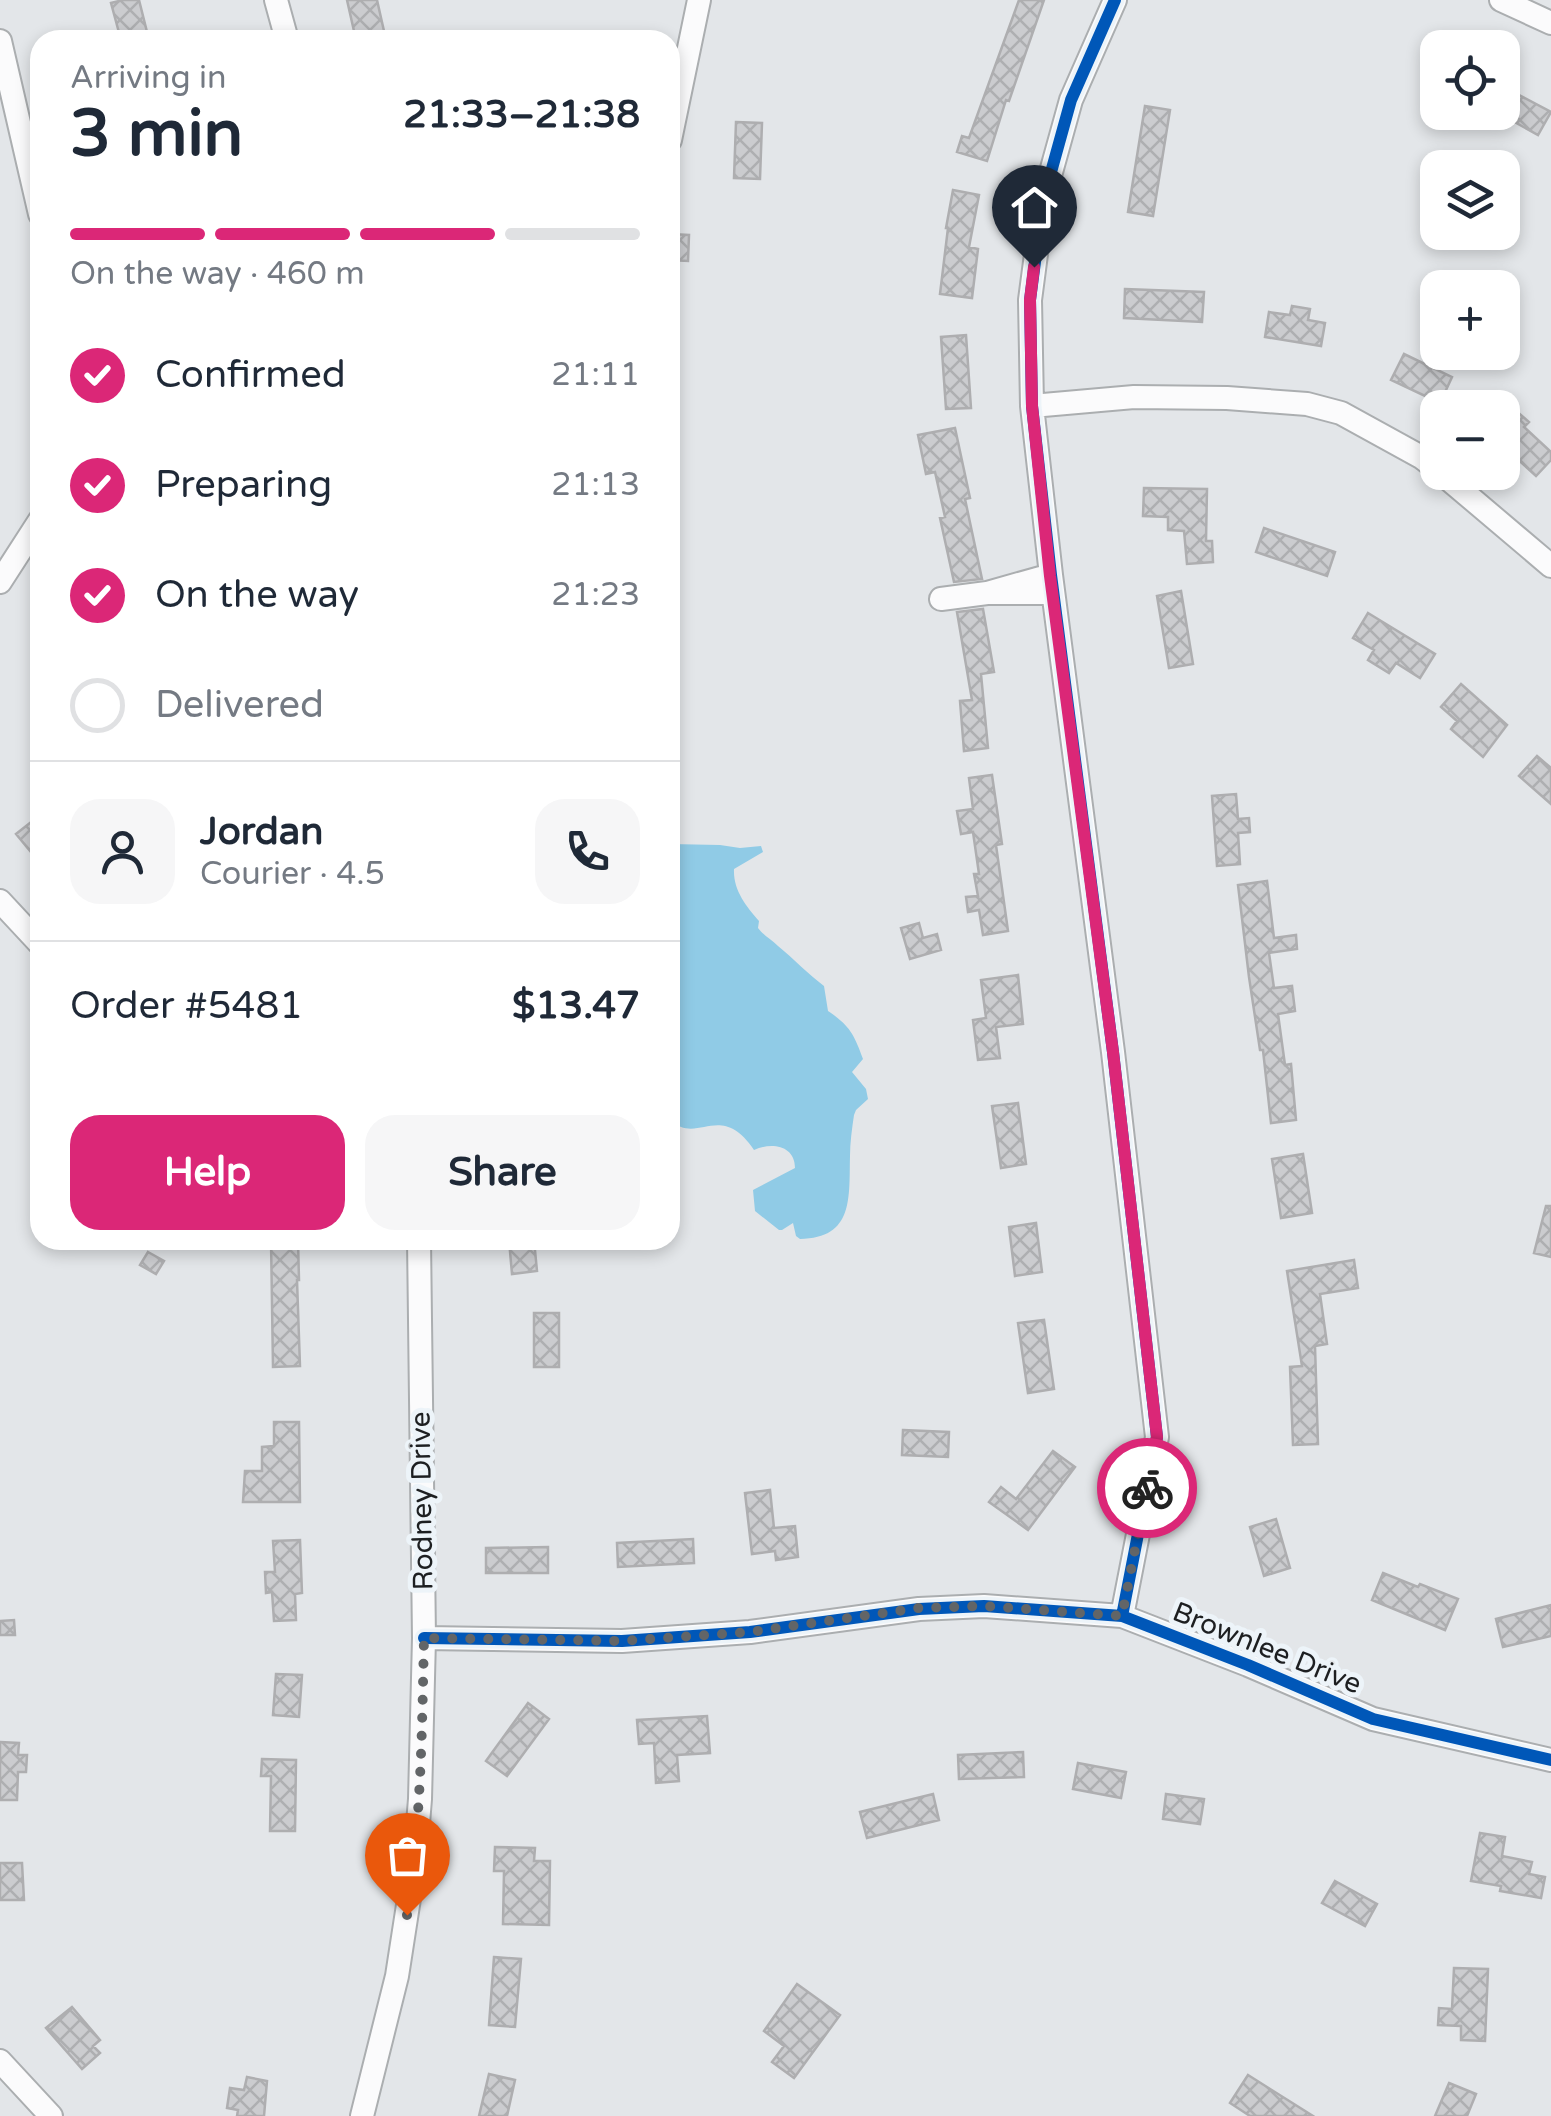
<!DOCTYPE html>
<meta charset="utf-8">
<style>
:root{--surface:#fff;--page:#f6f6f7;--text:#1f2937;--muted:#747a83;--line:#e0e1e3;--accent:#db2777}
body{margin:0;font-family:"Varela Round",sans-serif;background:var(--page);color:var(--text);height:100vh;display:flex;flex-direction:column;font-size:38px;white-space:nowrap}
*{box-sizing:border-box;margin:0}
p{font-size:32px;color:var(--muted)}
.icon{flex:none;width:55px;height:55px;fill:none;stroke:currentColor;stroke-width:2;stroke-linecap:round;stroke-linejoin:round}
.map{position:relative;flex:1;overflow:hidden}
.panel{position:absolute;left:30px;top:30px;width:650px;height:1220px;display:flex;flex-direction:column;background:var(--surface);border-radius:30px;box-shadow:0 5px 15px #0003}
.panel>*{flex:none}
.buttons{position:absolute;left:1420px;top:30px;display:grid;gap:20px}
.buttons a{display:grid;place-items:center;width:100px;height:100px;border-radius:20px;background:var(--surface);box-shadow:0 5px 15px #0003;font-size:50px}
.pin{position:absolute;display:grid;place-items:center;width:85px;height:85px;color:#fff;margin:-102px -42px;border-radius:50% 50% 50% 0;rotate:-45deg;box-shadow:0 0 10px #0007}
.pin .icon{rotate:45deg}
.courier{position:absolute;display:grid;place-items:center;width:100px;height:100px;margin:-50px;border:8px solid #db2777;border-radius:50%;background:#fff;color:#222;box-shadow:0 2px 12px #0007}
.overview em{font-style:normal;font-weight:700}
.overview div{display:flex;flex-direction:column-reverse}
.overview{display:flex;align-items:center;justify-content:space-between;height:170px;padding:0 40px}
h1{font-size:65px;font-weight:700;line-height:75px}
.bar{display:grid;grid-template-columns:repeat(4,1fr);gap:15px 10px;align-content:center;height:120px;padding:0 40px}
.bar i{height:12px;border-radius:8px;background:var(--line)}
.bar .on{background:var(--accent)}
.bar p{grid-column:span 4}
.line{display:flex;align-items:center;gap:25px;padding:0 40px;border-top:2px solid var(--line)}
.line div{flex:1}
.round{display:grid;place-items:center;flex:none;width:105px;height:105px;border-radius:30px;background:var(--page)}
ol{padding:0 40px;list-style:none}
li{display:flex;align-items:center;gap:30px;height:110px}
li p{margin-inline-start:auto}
li .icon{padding:10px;border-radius:50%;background:var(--accent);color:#fff;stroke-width:4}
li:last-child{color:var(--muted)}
li i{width:55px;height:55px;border:5px solid var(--line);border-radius:50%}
.button{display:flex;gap:20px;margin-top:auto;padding:20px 40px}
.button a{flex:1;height:115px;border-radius:30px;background:var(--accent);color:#fff;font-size:40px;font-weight:700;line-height:115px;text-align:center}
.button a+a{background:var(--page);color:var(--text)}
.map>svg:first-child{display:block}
</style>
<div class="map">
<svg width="1551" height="2116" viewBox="0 0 1551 2116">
<defs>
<pattern id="building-cross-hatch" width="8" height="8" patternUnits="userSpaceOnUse" patternTransform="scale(2.5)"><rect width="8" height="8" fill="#cbcccf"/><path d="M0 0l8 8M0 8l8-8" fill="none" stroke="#aeafb1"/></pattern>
</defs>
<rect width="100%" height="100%" fill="#e3e6e9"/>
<path fill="#90cbe6" d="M 670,844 L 720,845 L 740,848 L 761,846 L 763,852 L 734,869 C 733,890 746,906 759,921 L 758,928 C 764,936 771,939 778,946 C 794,959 808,974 824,986 L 828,1011 C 850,1026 854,1034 863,1059 L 852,1072 L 866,1089 L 868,1099 L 856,1110 L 854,1115 C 852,1129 850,1142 850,1156 C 849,1198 854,1238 800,1239 L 796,1236 L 793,1223 L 782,1230 L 779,1230 L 755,1211 L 753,1190 L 795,1168 C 795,1145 771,1142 754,1150 C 720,1100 698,1146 670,1120 Z"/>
<path fill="url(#building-cross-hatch)" stroke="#aeaeb0" stroke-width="2.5" d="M 123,0 L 139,0 L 149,40 L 121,40 L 111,3 Z
M 347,0 L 377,0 L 386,40 L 356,40 Z
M 1019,0 L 1044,0 L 1009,101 L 1006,100 L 987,161 L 957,152 L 962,136 L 969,138 Z
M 1502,86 L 1551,112 L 1538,135 L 1502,115 Z
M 1145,106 L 1170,110 L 1153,216 L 1128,212 Z
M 736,122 L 762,123 L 760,179 L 734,178 Z
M 953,190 L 979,195 L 969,247 L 978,249 L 972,298 L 940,294 L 948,228 L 946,228 Z
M 670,234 L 689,235 L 688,261 L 670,260 Z
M 1125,289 L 1204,292 L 1202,322 L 1124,318 Z
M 1292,306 L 1310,309 L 1308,320 L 1325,323 L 1321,346 L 1265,337 L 1269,312 L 1290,315 Z
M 966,335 L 971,408 L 946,409 L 941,337 Z
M 1404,354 L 1452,377 L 1440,403 L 1391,380 Z
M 1515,410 L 1529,422 L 1524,427 L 1551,452 L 1551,460 L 1536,476 L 1502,445 L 1502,423 Z
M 955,428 L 970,498 L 965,499 L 982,579 L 954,582 L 940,518 L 945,517 L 935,472 L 926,474 L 918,435 Z
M 1144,488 L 1207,489 L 1206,541 L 1212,541 L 1213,562 L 1187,564 L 1184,531 L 1168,530 L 1168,517 L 1143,516 Z
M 1264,528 L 1335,552 L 1327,576 L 1256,552 Z
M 1181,591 L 1193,664 L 1169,668 L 1157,596 Z
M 983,609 L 994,672 L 981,674 L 988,748 L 964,751 L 960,701 L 972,700 L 957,612 Z
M 1368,613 L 1435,654 L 1420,678 L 1396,663 L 1389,673 L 1368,660 L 1374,650 L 1353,638 Z
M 1461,684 L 1507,725 L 1483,757 L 1451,729 L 1457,721 L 1441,707 Z
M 1537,756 L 1551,768 L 1551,804 L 1519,776 Z
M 992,775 L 1002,844 L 996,845 L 1008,931 L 983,935 L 979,910 L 968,912 L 966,897 L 978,896 L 974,874 L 979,874 L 973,832 L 961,834 L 957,811 L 973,809 L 969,778 Z
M 1236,794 L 1238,819 L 1249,818 L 1250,832 L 1238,833 L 1240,864 L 1217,866 L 1212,796 Z
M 40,815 L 40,863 L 16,834 Z
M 1267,881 L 1274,938 L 1296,935 L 1297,949 L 1269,953 L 1274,988 L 1292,986 L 1295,1011 L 1278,1014 L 1285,1065 L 1291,1064 L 1296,1120 L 1271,1123 L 1263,1050 L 1260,1050 L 1249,977 L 1238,885 Z
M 919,923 L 923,938 L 937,934 L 941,950 L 910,959 L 901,928 Z
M 1018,975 L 1023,1024 L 996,1027 L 1000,1058 L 978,1060 L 973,1020 L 986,1018 L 981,980 Z
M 1018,1103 L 1026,1164 L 1001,1168 L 992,1106 Z
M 1303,1154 L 1312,1213 L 1281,1218 L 1272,1159 Z
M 1546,1206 L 1551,1206 L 1551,1257 L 1534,1253 Z
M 1036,1223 L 1042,1272 L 1015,1276 L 1009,1227 Z
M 271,1240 L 298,1240 L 299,1280 L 297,1280 L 300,1366 L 273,1367 Z
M 509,1240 L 534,1240 L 537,1271 L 512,1274 Z
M 148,1252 L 164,1261 L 156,1274 L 140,1265 Z
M 1354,1260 L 1358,1288 L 1320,1294 L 1327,1344 L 1315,1346 L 1318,1444 L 1293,1445 L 1290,1367 L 1302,1366 L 1287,1271 Z
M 534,1313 L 559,1313 L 559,1367 L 534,1367 Z
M 1044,1320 L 1054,1389 L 1028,1393 L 1018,1323 Z
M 274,1422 L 299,1422 L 300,1502 L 243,1502 L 245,1471 L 262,1471 L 262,1447 L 274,1446 Z
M 903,1430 L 949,1432 L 948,1457 L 902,1455 Z
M 1053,1451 L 1075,1467 L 1028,1530 L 989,1502 L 1001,1487 L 1016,1499 Z
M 770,1490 L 774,1528 L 795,1526 L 798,1557 L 776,1560 L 775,1551 L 752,1554 L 745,1493 Z
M 1276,1519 L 1290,1568 L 1264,1576 L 1250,1527 Z
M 693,1539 L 694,1563 L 618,1567 L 617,1543 Z
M 300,1540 L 302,1593 L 295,1594 L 296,1620 L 274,1621 L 272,1592 L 266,1593 L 265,1572 L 275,1572 L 273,1541 Z
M 548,1547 L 548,1573 L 486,1573 L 486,1548 Z
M 1383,1573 L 1418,1587 L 1420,1584 L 1458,1599 L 1445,1630 L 1372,1600 Z
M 1551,1605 L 1551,1636 L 1503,1647 L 1496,1619 Z
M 14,1620 L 15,1635 L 0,1635 L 0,1621 Z
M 276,1674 L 302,1675 L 299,1717 L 273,1715 Z
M 528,1703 L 549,1719 L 507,1776 L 486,1761 Z
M 707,1716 L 710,1753 L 677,1755 L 679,1781 L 656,1783 L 654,1743 L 639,1744 L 637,1720 Z
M 0,1742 L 19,1743 L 18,1755 L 27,1755 L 26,1772 L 18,1772 L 17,1800 L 0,1800 Z
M 1023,1752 L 1024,1777 L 959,1779 L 958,1755 Z
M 262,1759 L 296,1760 L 295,1831 L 270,1831 L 271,1776 L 261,1776 Z
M 1078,1763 L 1126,1772 L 1121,1798 L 1073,1789 Z
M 933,1794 L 939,1820 L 867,1838 L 860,1812 Z
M 1166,1794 L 1204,1799 L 1200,1824 L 1163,1819 Z
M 1480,1833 L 1505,1837 L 1502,1856 L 1532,1862 L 1529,1874 L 1545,1877 L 1541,1898 L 1500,1891 L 1501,1886 L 1471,1881 Z
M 495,1847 L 535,1848 L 534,1861 L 550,1861 L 549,1925 L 503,1924 L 504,1871 L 494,1871 Z
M 0,1863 L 22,1863 L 24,1900 L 0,1900 Z
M 1335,1881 L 1377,1904 L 1365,1926 L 1322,1903 Z
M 494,1957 L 521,1959 L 515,2027 L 489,2025 Z
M 1454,1968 L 1488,1969 L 1485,2041 L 1461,2040 L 1461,2026 L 1438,2025 L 1439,2008 L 1452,2009 Z
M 797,1984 L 840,2015 L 794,2078 L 772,2062 L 784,2046 L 764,2031 Z
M 72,2007 L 100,2040 L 93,2046 L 100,2053 L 82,2069 L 46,2028 Z
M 489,2074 L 515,2080 L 507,2116 L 479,2116 Z
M 1248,2075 L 1313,2116 L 1250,2116 L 1230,2103 Z
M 247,2077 L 267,2081 L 264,2116 L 237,2116 L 238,2110 L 227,2108 L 230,2088 L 244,2090 Z
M 1449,2083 L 1476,2094 L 1467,2116 L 1435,2116 Z"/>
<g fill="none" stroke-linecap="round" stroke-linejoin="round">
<defs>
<path id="minor" d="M 276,0 L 287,40
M 1115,0 L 1071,100 L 1043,201 L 1030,300 L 1032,406 L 1051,575 L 1113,1052 L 1157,1437 L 1122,1616
M 1501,0 L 1551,23
M 0,41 L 40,214
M 670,140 L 699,0
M 1032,406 L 1134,397 L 1227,398 L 1307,404 L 1341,413 L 1421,457 L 1438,470
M 1440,472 L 1551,566
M 1051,575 L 987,593 L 1053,593
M 0,582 L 40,520
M 941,599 L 987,593
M 0,901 L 40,944
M 424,1638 L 622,1641 L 750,1632 L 919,1609 L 984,1606 L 1122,1616 L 1248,1665 L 1373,1719 L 1551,1760
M 0,2061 L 51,2116
M 362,2116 L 397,1976 L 415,1860 L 420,1799 L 424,1638 L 419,1240"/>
</defs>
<use href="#minor" stroke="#abaeb0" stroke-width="26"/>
<use href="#minor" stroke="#fbfbfc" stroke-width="22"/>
<defs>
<path id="cycleway" d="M 1115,0 L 1071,100 L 1043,201 L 1030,300 L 1032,406 L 1051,575 L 1113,1052 L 1157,1437 L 1122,1616
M 424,1638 L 622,1641 L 750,1632 L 919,1609 L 984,1606 L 1122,1616 L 1248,1665 L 1373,1719 L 1551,1760"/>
</defs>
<use href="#cycleway" stroke="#edf4f9" stroke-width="19"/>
<use href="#cycleway" stroke="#0057b8" stroke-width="12"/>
</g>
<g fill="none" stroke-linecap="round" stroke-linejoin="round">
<path stroke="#626567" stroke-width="10" stroke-dasharray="0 18" d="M 407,1915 C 421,1823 422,1731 424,1638 L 622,1641 L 750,1632 L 919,1608 L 984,1606 L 1122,1616 L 1147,1488"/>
<path stroke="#db2777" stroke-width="12" d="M 1034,267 L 1030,300 L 1032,406 L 1050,576 L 1113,1052 L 1157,1437 L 1147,1488"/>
</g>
<g text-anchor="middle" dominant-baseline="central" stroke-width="10" stroke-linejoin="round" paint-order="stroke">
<g font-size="28" fill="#1d1f21" stroke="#edf4f9">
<text transform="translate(422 1501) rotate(-91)">Rodney Drive</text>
<text transform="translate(1267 1648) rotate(22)">Brownlee Drive</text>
</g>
</g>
</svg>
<div class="buttons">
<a><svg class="icon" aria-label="locate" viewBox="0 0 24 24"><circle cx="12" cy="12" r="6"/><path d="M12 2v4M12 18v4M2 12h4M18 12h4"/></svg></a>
<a><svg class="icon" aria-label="layers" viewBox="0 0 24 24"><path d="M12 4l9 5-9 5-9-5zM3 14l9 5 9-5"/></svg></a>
<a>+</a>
<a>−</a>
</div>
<div class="pin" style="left:407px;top:1915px;background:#ea580c"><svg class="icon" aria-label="bag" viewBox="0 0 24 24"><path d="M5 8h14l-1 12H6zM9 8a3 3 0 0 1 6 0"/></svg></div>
<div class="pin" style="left:1034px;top:267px;background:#1f2937"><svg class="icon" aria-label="home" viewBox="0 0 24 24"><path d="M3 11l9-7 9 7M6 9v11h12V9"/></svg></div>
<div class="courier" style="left:1147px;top:1488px"><svg class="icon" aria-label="bike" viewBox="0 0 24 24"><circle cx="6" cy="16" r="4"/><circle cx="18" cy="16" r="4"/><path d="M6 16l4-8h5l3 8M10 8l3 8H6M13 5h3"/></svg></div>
<section class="panel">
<div class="overview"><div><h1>3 min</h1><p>Arriving in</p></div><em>21:33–21:38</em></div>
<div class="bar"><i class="on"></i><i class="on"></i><i class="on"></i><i></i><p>On the way · 460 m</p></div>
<ol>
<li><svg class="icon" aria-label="check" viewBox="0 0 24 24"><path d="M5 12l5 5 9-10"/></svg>Confirmed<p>21:11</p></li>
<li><svg class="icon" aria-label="check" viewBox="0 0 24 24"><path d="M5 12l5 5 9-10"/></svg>Preparing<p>21:13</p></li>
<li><svg class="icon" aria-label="check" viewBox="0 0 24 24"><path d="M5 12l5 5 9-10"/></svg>On the way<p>21:23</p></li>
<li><i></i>Delivered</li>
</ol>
<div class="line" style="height:180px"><a class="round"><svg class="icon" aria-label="person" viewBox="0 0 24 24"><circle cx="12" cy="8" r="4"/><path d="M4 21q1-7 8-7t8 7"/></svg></a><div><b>Jordan</b><p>Courier · 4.5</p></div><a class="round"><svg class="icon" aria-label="phone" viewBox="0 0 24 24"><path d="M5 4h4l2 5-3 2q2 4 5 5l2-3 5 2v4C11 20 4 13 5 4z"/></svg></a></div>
<div class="line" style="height:130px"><div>Order #5481</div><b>$13.47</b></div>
<div class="button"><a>Help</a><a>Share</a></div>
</section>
</div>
